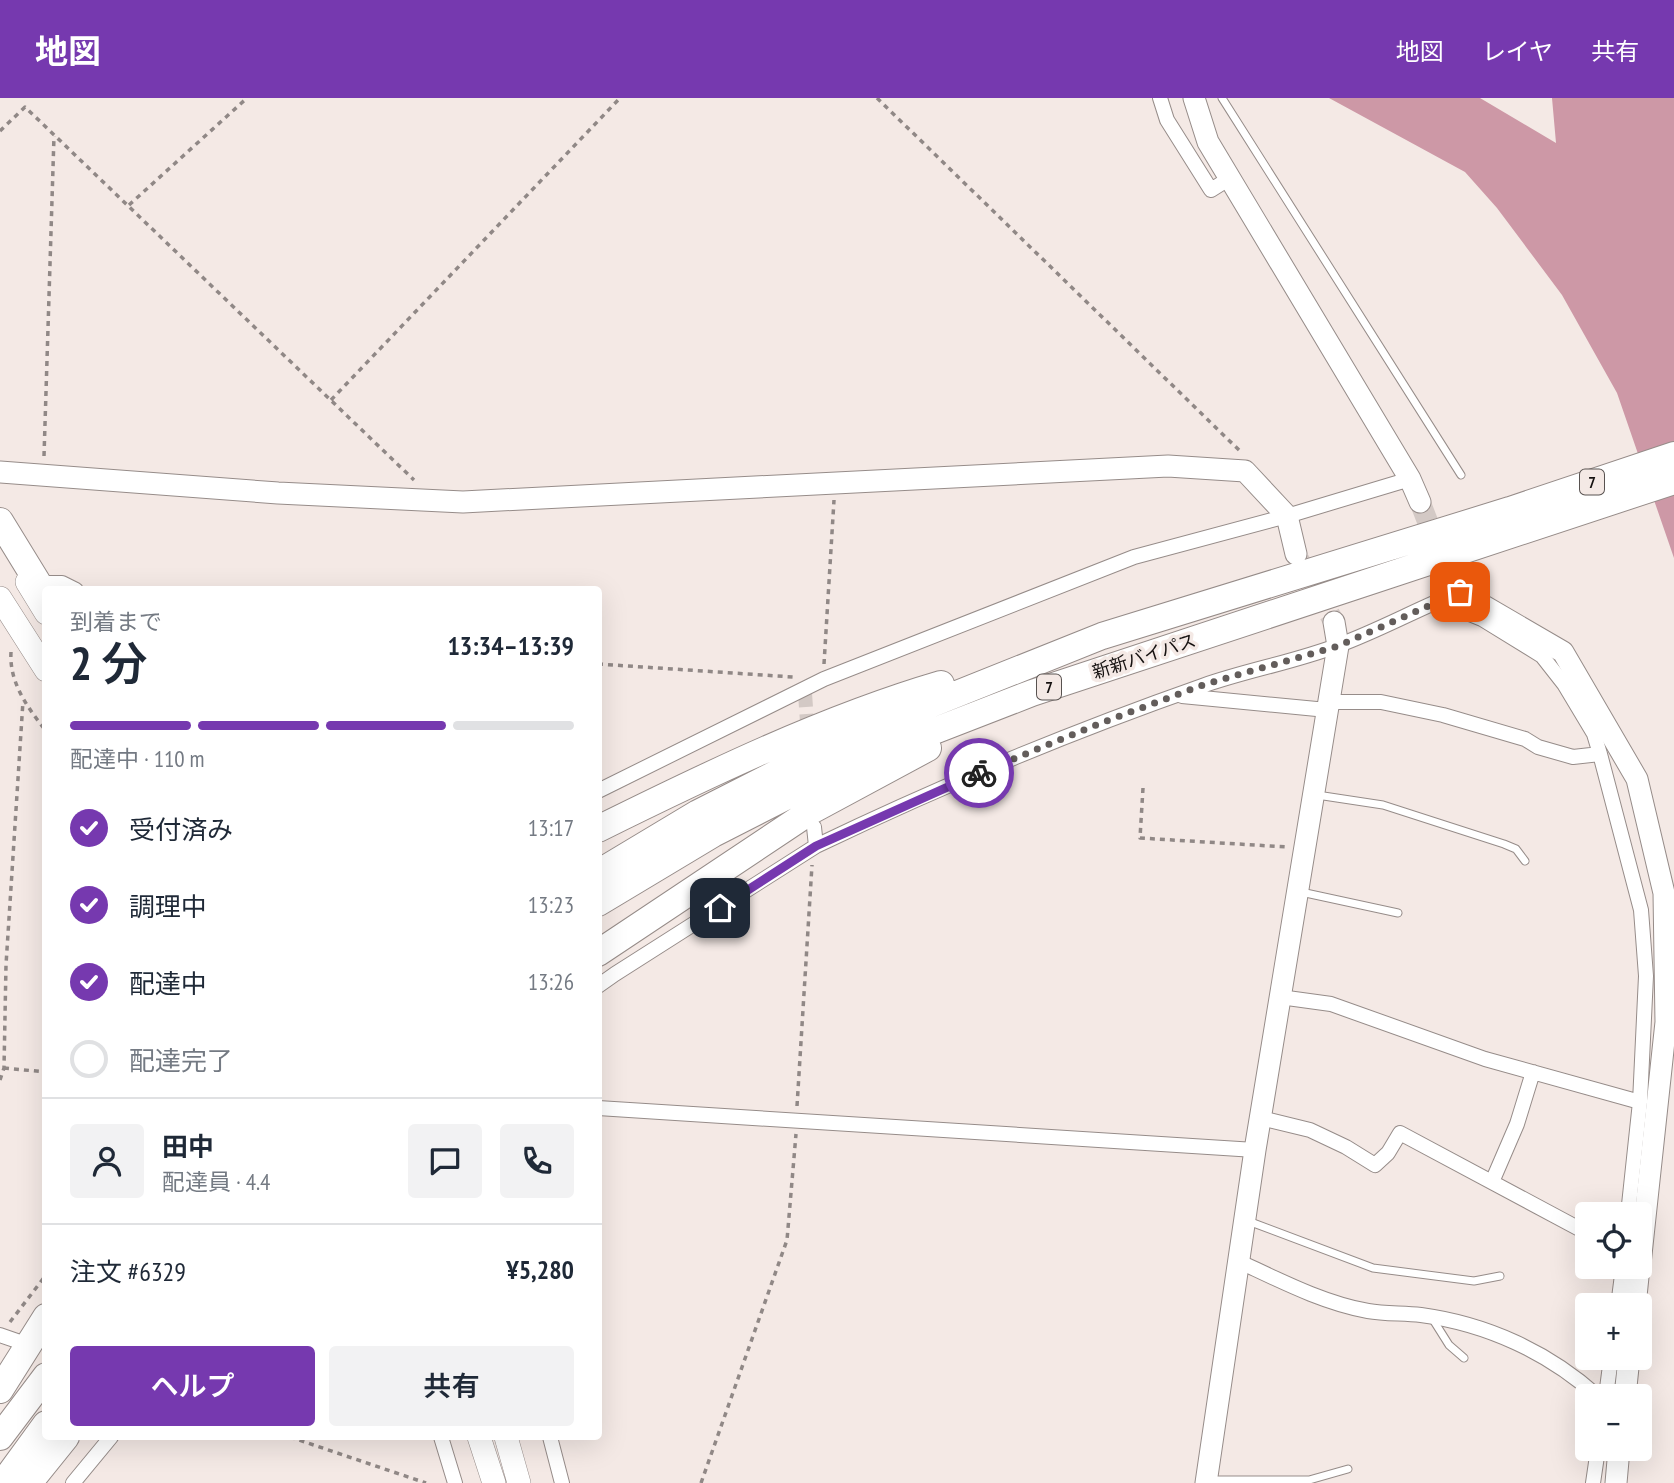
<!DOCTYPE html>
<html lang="ja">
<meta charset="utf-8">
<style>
:root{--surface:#fff;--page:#f2f2f3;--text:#1f2937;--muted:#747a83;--line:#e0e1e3;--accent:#7639af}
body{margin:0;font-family:"PT Sans Narrow","Noto Sans JP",sans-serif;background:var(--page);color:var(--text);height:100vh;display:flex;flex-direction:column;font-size:26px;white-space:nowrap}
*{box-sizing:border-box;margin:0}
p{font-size:23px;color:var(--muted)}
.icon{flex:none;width:38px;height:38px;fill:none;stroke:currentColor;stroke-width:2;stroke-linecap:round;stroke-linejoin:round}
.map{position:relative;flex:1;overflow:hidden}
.details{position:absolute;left:42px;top:488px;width:560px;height:854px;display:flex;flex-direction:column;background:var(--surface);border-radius:7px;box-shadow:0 7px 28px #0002}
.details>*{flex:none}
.tools{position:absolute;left:1575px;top:1104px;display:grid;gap:14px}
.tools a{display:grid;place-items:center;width:77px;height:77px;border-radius:7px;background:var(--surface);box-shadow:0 7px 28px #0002;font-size:35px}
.pin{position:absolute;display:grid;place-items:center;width:60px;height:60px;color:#fff;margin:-30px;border-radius:14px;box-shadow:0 4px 10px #0006}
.courier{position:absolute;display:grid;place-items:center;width:70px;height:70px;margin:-35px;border:5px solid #7639af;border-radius:50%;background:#fff;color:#222;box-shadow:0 2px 9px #0007}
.overview em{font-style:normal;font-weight:600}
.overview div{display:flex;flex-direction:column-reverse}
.overview{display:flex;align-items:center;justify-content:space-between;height:119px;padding:0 28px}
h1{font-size:46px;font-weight:600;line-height:52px}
.bar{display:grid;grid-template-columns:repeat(4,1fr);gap:10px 7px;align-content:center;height:84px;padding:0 28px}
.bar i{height:9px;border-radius:5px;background:var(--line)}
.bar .active{background:var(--accent)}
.bar p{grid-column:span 4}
.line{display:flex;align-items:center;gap:18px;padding:0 28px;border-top:2px solid var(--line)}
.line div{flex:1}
.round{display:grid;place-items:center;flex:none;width:74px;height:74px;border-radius:7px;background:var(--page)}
ol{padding:0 28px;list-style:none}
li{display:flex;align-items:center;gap:21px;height:77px}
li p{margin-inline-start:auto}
li .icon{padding:7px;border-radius:50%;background:var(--accent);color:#fff;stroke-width:4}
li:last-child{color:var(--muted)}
li i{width:38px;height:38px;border:4px solid var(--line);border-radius:50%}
.button{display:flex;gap:14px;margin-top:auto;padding:14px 28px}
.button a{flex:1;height:80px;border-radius:7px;background:var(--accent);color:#fff;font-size:28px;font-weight:600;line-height:80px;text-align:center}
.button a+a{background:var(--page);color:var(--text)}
header{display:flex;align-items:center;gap:42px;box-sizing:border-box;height:98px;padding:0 35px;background:var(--accent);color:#fff}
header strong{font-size:33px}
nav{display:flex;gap:38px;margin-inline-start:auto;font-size:24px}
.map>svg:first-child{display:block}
</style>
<header>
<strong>地図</strong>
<nav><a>地図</a><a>レイヤ</a><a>共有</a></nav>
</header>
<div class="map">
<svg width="1674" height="1385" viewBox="0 0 1674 1385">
<rect width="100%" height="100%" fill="#f4e9e5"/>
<path fill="#cd98a6" d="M 1329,0 L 1480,0 L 1556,45 L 1552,0 L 1674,0 L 1674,460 L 1617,295 L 1562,197 L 1497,110 L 1465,74 Z"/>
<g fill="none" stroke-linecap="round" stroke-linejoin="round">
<path stroke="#d3c9c5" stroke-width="14" stroke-dasharray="14 7" stroke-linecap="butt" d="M 805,595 L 808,639"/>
<path stroke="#d3c9c5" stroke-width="21" stroke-dasharray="21 10" stroke-linecap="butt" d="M 1420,404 L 1437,448
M 1299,462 L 1334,524"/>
<defs>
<path id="lane" d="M 1222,0 L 1461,377
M 1317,697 L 1383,707 L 1504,746 L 1516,751 L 1525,763
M 1301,794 L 1398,815
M 1248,1123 L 1373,1170 L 1474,1183 L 1500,1178
M 1432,1220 L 1449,1247 L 1464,1260
M 1210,1382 L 1309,1382 L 1348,1371"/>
<path id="street" d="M 1160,0 L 1167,22 L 1211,92 L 1230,80
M 37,485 L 62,485 L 76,492
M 1438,503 L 1482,521 L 1542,558 L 1564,586 L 1594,636 L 1600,656 L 1641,812 L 1646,878 L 1640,1004 L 1628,1116
M 1182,598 L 1327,612
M 1329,604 L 1381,604 L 1443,617 L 1525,641 L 1538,649 L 1573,659 L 1600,656
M 598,693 L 824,581 L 1134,459 L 1287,418 L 1410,381
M 814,729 L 816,748
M 598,888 L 615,876 L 816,748 C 941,688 1071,634 1202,588 C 1247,572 1295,564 1339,547 C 1380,532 1419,510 1460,494
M 1280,899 L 1331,906 L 1485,961 L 1640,1004
M 598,1010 L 1255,1052
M 1261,1020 L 1310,1032 L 1346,1049 L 1375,1067 L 1388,1055 L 1400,1035 L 1587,1135
M 1492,1084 L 1517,1026 L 1533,974
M 1238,1163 C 1279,1182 1323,1205 1368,1213 C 1385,1216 1403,1215 1421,1217 C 1487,1226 1548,1254 1597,1298
M 1618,1208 L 1623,1169
M 0,1237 L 23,1245
M 1606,1298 L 1611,1260
M 441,1339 L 455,1385
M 550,1339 L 562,1385
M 73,1385 L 111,1339
M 1593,1385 L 1598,1351"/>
<path id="secondary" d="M 1194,0 L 1208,44 L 1410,381 L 1420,404
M 0,374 L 278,395 L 463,404 L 1168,368 L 1245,373 L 1287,418 L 1296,456
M 1445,469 L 1460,494 L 1563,554 L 1637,681 L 1664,795 L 1666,924 L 1640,1166
M 1635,1208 L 1639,1169
M 1625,1298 L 1629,1260
M 1206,1385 L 1255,1052 L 1338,548 L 1334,524
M 1616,1385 L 1619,1351"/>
<path id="primary" d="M 27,484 L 46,515
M 0,500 L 46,572
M 479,1339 L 494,1385
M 506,1339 L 519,1385"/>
<path id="highway" d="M 0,423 L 46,498
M 598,731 C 707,677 825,620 941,586
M 598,775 L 698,715 L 842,642 L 1102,538 L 1510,412 L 1674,357
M 598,805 L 713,736 L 854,664 L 1032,595 L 1674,383
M 598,855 L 811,713 L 928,650
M 0,1292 L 46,1219
M 0,1339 L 46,1278
M 3,1385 L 46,1326
M 29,1385 L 66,1339"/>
</defs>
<use href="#lane" stroke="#968c89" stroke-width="9"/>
<use href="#street" stroke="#968c89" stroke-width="16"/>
<use href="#secondary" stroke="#968c89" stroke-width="23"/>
<use href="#primary" stroke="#968c89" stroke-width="24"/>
<use href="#highway" stroke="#968c89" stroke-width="28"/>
<path stroke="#908886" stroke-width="3.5" stroke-dasharray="5 5" stroke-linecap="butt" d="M 877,0 L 1242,355
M 0,33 L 25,9 L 414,382
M 129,107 L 247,0
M 331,302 L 620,0
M 44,358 L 54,38
M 11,554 C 9,585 28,610 46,633
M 598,566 L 793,579
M 824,566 L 834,402
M 1143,690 L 1140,740 L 1287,749
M 4,970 L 46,974
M 0,982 L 4,970 L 6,867 L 23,603
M 797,1008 L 812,767
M 10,1224 L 46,1177
M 290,1339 L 426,1385
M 701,1385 L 787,1142 L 796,1036"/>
<use href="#lane" stroke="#fff" stroke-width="7"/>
<use href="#street" stroke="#fff" stroke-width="14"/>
<use href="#secondary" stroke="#fff" stroke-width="21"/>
<use href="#primary" stroke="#fff" stroke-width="23"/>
<use href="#highway" stroke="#fff" stroke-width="26"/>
</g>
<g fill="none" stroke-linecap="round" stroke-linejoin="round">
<path stroke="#635d5b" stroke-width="7" stroke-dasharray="0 12.6" d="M 979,675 L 1101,625 L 1203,587 L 1338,548 L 1460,494"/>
<path stroke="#7639af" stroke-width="9" d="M 720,810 L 816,748 L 979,675"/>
</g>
<g text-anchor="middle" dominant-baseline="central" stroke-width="7" stroke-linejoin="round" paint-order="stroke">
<g fill="#f4e9e5" stroke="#585250" stroke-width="2">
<rect x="1580" y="371.5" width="24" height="25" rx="5"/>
<rect x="1037" y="576.5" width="24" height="25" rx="5"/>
</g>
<g font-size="16" font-weight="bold" fill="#151110">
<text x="1592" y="384">7</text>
<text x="1049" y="589">7</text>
</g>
<g font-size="18" fill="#151110" stroke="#f4e9e5">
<text transform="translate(1144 558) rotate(-18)">新新バイパス</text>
</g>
</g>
</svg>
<div class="tools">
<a><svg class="icon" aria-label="locate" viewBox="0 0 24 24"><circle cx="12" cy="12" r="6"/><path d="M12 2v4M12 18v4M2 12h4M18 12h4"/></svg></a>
<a>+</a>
<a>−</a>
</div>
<div class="pin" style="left:1460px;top:494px;background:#ea580c"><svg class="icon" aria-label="bag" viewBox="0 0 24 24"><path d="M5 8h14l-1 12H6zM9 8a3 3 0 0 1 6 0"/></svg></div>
<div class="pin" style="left:720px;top:810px;background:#1f2937"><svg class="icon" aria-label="home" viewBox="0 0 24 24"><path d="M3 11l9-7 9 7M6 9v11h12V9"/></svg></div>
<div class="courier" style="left:979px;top:675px"><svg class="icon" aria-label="bike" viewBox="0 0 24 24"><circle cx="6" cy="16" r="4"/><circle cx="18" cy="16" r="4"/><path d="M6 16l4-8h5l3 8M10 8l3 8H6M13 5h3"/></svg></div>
<section class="details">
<div class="overview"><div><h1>2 分</h1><p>到着まで</p></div><em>13:34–13:39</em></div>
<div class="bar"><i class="active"></i><i class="active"></i><i class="active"></i><i></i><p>配達中 · 110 m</p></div>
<ol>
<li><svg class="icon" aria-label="check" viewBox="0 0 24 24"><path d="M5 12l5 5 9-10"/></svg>受付済み<p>13:17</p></li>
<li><svg class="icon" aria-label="check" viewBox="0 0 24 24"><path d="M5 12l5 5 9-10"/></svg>調理中<p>13:23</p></li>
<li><svg class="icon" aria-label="check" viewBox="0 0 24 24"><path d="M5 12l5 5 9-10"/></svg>配達中<p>13:26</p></li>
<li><i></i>配達完了</li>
</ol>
<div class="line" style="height:126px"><a class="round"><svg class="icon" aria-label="person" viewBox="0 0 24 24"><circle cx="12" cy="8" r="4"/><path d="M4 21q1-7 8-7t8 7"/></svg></a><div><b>田中</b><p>配達員 · 4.4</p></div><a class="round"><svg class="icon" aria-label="chat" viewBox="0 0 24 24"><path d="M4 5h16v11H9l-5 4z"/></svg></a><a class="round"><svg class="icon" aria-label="phone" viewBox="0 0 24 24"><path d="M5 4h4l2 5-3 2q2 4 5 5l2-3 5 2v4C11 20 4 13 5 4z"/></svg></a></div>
<div class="line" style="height:91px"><div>注文 #6329</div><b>¥5,280</b></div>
<div class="button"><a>ヘルプ</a><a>共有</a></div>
</section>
</div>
